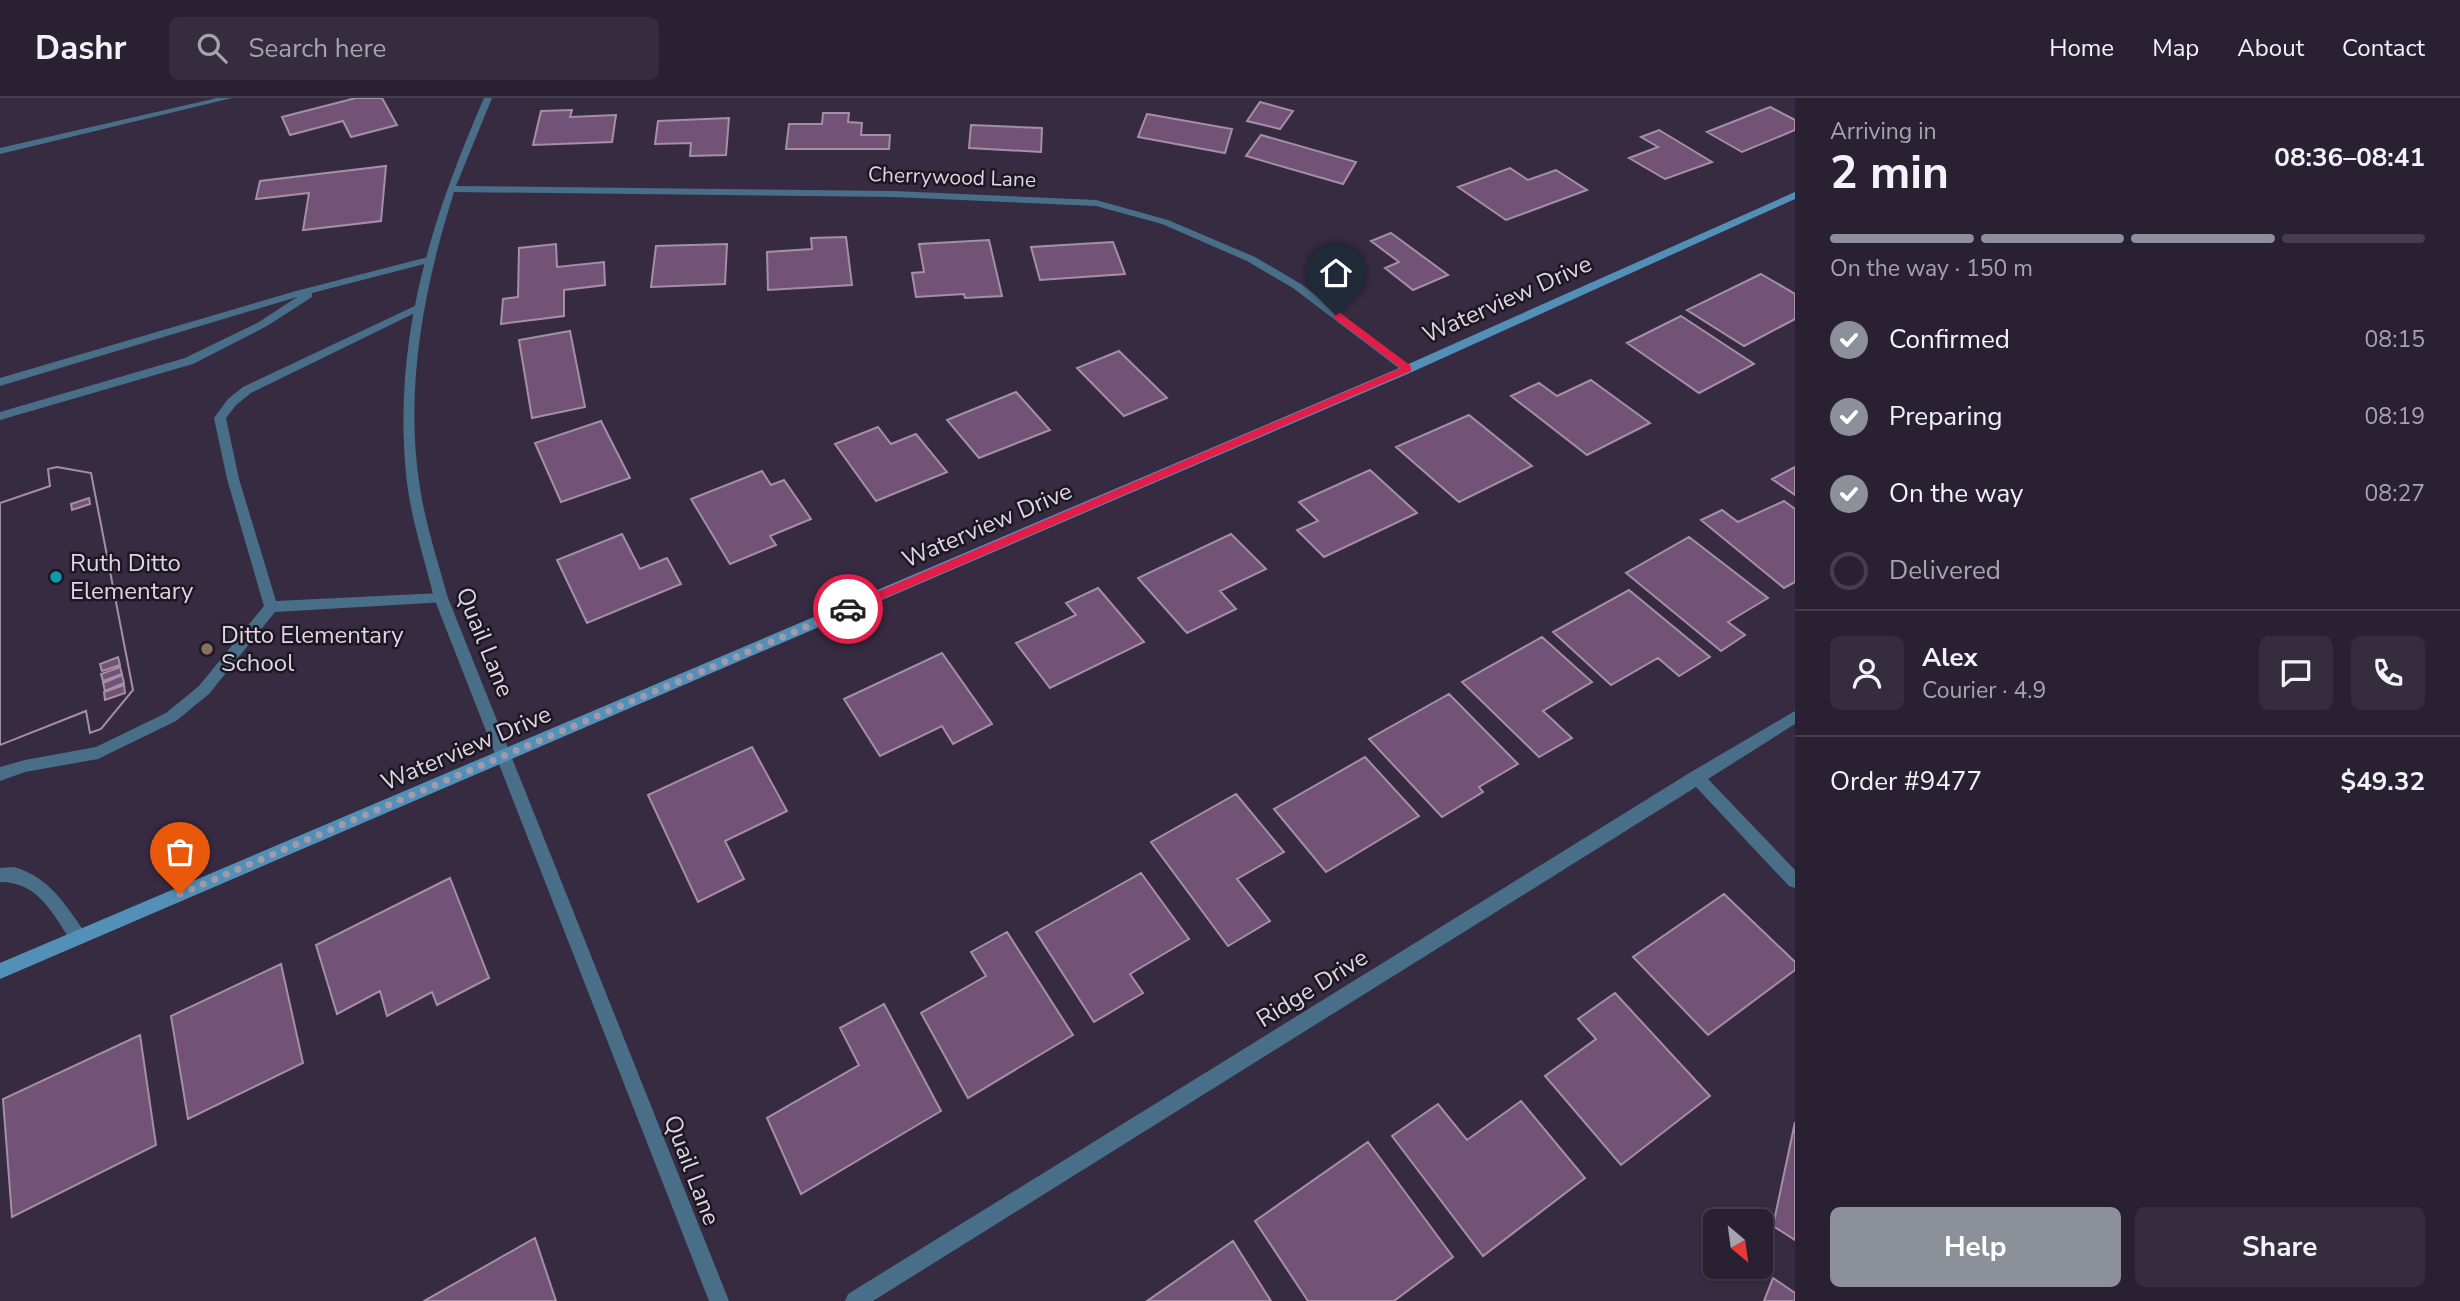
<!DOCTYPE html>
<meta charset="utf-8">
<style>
:root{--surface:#292032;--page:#352d3e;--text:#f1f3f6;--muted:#a5a3ac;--line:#453e4d;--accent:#8c9099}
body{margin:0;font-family:"Nunito Sans",sans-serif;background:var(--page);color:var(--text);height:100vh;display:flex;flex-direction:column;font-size:26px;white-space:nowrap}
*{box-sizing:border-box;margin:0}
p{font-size:23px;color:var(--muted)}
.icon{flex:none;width:38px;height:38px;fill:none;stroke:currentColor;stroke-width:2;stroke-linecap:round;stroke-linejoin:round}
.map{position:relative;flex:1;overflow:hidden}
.details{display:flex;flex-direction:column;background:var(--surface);width:665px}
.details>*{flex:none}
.needle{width:46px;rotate:151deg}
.fabs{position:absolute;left:1703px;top:1111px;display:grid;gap:14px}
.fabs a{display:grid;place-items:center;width:70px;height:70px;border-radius:10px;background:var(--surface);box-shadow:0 2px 5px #0004,0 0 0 2px var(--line);font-size:35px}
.pin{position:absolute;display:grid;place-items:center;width:60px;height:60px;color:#fff;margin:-72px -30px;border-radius:50% 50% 50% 0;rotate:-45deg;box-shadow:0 0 7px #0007}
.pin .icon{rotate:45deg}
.courier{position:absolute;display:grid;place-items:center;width:70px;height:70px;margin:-35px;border:5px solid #e11d48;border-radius:50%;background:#fff;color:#222;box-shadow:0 2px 9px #0007}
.headline em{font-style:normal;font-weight:700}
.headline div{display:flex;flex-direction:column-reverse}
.headline{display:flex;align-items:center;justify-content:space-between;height:119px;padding:0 35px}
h1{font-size:46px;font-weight:700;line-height:52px}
.bar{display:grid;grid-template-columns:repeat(4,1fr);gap:10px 7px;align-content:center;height:84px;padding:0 35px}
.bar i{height:9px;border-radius:5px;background:var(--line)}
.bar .active{background:var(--accent)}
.bar p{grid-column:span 4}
.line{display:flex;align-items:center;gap:18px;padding:0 35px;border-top:2px solid var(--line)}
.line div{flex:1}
.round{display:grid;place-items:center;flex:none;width:74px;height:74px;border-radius:10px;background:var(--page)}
ol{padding:0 35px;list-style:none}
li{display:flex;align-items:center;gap:21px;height:77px}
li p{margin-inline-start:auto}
li .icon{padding:7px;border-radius:50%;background:var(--accent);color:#fff;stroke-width:4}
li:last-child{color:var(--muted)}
li i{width:38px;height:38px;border:4px solid var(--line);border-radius:50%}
.action{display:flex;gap:14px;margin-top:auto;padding:14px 35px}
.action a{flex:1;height:80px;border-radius:10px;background:var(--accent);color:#fff;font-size:28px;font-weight:700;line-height:80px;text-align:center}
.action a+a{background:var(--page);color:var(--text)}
header{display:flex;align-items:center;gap:42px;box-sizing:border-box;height:98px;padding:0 35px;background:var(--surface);border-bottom:2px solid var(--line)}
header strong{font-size:33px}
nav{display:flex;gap:38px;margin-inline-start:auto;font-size:24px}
.search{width:490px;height:63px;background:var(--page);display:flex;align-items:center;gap:18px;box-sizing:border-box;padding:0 24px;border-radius:10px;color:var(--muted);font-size:26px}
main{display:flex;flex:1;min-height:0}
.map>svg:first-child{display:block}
</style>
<header>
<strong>Dashr</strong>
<div class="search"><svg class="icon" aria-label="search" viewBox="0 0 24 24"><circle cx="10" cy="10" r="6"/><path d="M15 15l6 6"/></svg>Search here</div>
<nav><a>Home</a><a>Map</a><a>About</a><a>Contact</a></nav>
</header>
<main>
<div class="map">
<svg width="1795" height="1203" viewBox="0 0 1795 1203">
<rect width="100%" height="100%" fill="#372b42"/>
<path fill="#735277" stroke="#a48fa7" stroke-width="2" fill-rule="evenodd" d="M 356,0 L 382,0 L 397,27 L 351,39 L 343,23 L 290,37 L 282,19 Z
M 1260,4 L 1293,13 L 1280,31 L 1247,23 Z
M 1770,9 L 1795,22 L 1795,32 L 1742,54 L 1707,34 Z
M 572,12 L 570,19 L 616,17 L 612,44 L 533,47 L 541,13 Z
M 823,15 L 849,15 L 848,24 L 862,25 L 861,37 L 890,37 L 889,51 L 786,51 L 789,26 L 822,26 Z
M 1147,16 L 1232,31 L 1225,55 L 1138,39 Z
M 729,20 L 726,57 L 690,58 L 691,45 L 655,46 L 658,23 Z
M 971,27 L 1042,30 L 1041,54 L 969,50 Z
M 1659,32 L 1712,64 L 1665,81 L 1629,60 L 1658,49 L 1641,39 Z
M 1261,37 L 1356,64 L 1343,86 L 1246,58 Z
M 386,68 L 381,123 L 303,132 L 309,95 L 256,101 L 260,83 Z
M 1510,70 L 1528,82 L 1556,72 L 1587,92 L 1506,122 L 1458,89 Z
M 1391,135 L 1448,177 L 1413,192 L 1385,170 L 1399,164 L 1371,143 Z
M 846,139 L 852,187 L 768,192 L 767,154 L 812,151 L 811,140 Z
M 989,142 L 1002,198 L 965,200 L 964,196 L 916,199 L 912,175 L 924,174 L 919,146 Z
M 1113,144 L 1125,176 L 1040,182 L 1031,149 Z
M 556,146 L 557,169 L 604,164 L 605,187 L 564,192 L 564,218 L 501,226 L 503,201 L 518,199 L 519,150 Z
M 727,146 L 725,186 L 651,189 L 656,148 Z
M 1761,176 L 1795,196 L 1795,221 L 1744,248 L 1687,212 Z
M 1681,218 L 1754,266 L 1699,295 L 1627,245 Z
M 570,233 L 585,309 L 532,320 L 519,242 Z
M 1119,253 L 1167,300 L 1124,318 L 1077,270 Z
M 1591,282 L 1650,325 L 1587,357 L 1511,298 L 1539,285 L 1557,298 Z
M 1016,294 L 1050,332 L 979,360 L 947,322 Z
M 1469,317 L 1532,368 L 1459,404 L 1396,349 Z
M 601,323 L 630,380 L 561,404 L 535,345 Z
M 878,329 L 891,346 L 916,336 L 947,374 L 876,403 L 835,346 Z
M 57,369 L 91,375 L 133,592 L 101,631 L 90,635 L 86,613 L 0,647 L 0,405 L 50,388 L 48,371 Z
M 57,369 L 91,375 L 133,592 L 101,631 L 90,635 L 86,613 L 0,647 L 0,405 L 50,388 L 48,371 ZM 89,400 L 90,406 L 72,412 L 71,406 ZM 118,559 L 120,567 L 102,573 L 100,566 ZM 120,569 L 122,576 L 103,583 L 101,576 ZM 122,577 L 124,585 L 105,593 L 103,585 ZM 124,587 L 125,595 L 105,602 L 104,594 Z
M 1795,369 L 1795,397 L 1772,381 Z
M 1370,372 L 1417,415 L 1324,459 L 1297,432 L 1318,423 L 1299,404 Z
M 762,373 L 771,387 L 784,382 L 811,421 L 770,438 L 776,447 L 730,466 L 691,401 Z
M 1784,403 L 1795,411 L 1795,484 L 1784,490 L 1701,422 L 1722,412 L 1738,424 Z
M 622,436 L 640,471 L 667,460 L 681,486 L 587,525 L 557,462 Z
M 1231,436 L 1266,471 L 1220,493 L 1236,511 L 1187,535 L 1138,480 Z
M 1689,439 L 1768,500 L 1728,524 L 1745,537 L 1721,553 L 1626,475 Z
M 1098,490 L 1144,544 L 1050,590 L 1016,545 L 1076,517 L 1066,505 Z
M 1629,492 L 1710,559 L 1679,578 L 1658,560 L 1611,587 L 1553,534 Z
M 1542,539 L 1592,584 L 1543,613 L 1572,640 L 1539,659 L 1462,584 Z
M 942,555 L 992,626 L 953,646 L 942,628 L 880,658 L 844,601 Z
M 1449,596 L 1518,666 L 1479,689 L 1483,694 L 1442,719 L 1369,641 Z
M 752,649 L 787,713 L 725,743 L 744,781 L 698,804 L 648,697 Z
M 1365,659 L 1419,718 L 1326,774 L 1274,711 Z
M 1236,696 L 1284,754 L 1237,781 L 1270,823 L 1228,848 L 1151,744 Z
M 1141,775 L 1189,841 L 1130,876 L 1143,895 L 1094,924 L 1036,834 Z
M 450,780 L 489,880 L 437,907 L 432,894 L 387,918 L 380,893 L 337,916 L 316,847 Z
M 1724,796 L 1795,864 L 1795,872 L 1708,937 L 1633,859 Z
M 1007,834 L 1073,937 L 968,1000 L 921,915 L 986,878 L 971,854 Z
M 281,866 L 303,965 L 188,1021 L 171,918 Z
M 1615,895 L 1710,998 L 1621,1067 L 1545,978 L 1596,941 L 1578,921 Z
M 884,906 L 941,1013 L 801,1096 L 767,1020 L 859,967 L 840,930 Z
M 140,937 L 156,1047 L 12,1119 L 3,1001 Z
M 1521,1003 L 1585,1080 L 1483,1158 L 1392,1038 L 1438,1006 L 1467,1042 Z
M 1795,1024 L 1795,1142 L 1773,1128 Z
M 1368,1044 L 1453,1159 L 1394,1203 L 1308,1203 L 1255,1123 Z
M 535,1140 L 556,1203 L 424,1203 Z
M 1233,1143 L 1271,1203 L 1147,1203 Z
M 1773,1180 L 1795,1195 L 1795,1203 L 1764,1203 Z"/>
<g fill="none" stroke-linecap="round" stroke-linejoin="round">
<path fill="#496e88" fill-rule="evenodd" d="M 428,159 L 433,162 L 432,164 L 312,195 L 312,199 L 267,228 L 193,266 L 0,322 L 0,314 L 185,260 L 259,224 L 297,199 L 0,288 L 0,280 L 296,193 Z
M 419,206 L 424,209 L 423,211 L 251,295 L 236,307 L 226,320 L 239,381 L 276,503 L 441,495 L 448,500 L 446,504 L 275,514 L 209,596 L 176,623 L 98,661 L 25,674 L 0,683 L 0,669 L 25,662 L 96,649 L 166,615 L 199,588 L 264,508 L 227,381 L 214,320 L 228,301 L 243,289 Z
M 14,769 C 49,779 64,805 84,833 L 86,839 L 84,845 L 78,847 L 72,845 C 53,816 39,784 0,784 L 0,770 Z"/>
<path fill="#496e88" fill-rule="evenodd" d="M 217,0 L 232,0 L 0,56 L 0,50 Z
M 484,0 L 492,0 L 456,88 L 894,93 L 1096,102 L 1168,122 L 1255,159 L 1301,186 L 1414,271 L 1412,274 L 1404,274 L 1293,190 L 1247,163 L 1162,126 L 1096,108 L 894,99 L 454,94 C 424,189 404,291 420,390 C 426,428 438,464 448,500 L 729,1203 L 709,1203 L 434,500 C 424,459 410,418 406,376 C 393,240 431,122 484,0 Z
M 1795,613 L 1795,626 L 1708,681 L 1795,772 L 1795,790 L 1789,788 L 1696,689 L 873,1203 L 845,1203 L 848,1196 L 1691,674 Z"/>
<path fill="#5290b8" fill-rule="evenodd" d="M 1795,94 L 1795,101 L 1412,274 L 0,881 L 0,865 L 1404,268 Z"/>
</g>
<path fill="#e11d48" d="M 1333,215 L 1340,215 L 1411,268 L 1411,273 L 852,514 L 844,514 L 844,508 L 1401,270 L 1333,219 Z"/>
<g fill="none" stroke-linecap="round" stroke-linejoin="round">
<path stroke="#a29aab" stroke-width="7" stroke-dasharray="0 12.6" d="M 180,796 L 848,511"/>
</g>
<circle fill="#0f9aa8" stroke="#1c1721" stroke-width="2.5" cx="56" cy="479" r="7"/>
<circle fill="#8d6e63" stroke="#1c1721" stroke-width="2.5" cx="207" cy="551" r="7"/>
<g text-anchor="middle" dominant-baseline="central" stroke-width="5" stroke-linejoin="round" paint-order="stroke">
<g font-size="21" fill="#dcd5e4" stroke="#1c1721">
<text transform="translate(952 79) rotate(2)">Cherrywood Lane</text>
</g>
<g font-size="24" fill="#dcd5e4" stroke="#1c1721">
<text transform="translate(1507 201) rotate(-24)">Waterview Drive</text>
<text transform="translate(987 427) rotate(-23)">Waterview Drive</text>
<text transform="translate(485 544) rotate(68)">Quail Lane</text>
<text transform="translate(466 650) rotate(-23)">Waterview Drive</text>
<text transform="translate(1312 890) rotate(-32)">Ridge Drive</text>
<text transform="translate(692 1072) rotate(69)">Quail Lane</text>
</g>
<g font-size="24" fill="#dcd5e4" stroke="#1c1721" text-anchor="start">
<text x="70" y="465">Ruth Ditto<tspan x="70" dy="28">Elementary</tspan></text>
<text x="221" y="537">Ditto Elementary<tspan x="221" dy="28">School</tspan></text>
</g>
</g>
</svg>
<div class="fabs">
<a><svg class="needle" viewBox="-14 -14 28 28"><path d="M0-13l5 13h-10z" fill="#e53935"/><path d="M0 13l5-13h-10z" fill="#a5a3ac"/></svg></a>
</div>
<div class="pin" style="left:180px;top:796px;background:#ea580c"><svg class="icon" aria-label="bag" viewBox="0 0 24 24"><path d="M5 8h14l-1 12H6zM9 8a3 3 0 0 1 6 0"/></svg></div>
<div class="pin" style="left:1336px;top:217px;background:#1f2937"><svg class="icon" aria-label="home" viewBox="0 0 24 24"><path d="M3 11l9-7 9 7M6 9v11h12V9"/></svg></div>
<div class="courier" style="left:848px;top:511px"><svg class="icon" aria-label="car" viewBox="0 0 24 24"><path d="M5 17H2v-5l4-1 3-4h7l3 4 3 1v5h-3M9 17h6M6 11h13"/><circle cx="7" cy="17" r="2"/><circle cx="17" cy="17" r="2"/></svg></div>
</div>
<section class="details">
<div class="headline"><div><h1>2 min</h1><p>Arriving in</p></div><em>08:36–08:41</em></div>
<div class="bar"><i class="active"></i><i class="active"></i><i class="active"></i><i></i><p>On the way · 150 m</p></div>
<ol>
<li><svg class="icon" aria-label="check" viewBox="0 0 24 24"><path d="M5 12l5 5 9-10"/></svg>Confirmed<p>08:15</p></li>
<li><svg class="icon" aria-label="check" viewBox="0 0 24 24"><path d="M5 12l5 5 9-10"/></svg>Preparing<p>08:19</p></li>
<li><svg class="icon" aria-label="check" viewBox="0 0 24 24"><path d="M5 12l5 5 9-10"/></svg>On the way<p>08:27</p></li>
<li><i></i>Delivered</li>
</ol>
<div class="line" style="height:126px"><a class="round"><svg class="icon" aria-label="person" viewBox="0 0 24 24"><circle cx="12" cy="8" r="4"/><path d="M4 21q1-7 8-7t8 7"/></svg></a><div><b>Alex</b><p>Courier · 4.9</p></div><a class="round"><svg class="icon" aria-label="chat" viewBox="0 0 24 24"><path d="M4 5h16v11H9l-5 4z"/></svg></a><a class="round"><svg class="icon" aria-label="phone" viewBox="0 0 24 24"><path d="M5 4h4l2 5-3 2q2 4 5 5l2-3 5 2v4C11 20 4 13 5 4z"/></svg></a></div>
<div class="line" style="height:91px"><div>Order #9477</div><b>$49.32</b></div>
<div class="action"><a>Help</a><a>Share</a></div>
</section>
</main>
